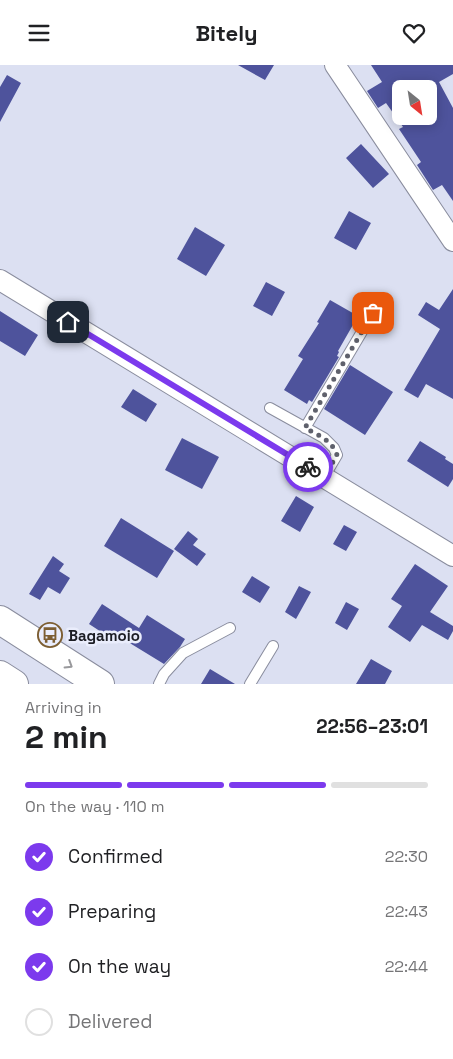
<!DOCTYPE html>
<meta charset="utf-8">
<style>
:root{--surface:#fff;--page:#f2f2f2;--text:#202124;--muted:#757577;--line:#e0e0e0;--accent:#7c3aed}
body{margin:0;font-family:"Space Grotesk",sans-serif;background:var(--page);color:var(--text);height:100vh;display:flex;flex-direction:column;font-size:19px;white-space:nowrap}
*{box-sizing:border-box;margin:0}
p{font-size:16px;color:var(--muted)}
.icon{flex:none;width:28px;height:28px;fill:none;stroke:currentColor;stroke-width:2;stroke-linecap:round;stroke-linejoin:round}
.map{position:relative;height:619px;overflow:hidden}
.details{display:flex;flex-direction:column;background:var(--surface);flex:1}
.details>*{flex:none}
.needle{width:32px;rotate:150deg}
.fabs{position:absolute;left:392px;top:15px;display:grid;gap:10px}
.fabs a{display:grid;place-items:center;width:45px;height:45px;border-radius:8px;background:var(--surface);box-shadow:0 2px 12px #0003;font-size:25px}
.pin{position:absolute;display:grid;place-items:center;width:42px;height:42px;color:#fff;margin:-21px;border-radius:10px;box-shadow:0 2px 8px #0006}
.courier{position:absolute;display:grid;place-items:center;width:50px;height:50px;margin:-25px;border:4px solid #7c3aed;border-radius:50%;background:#fff;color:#222;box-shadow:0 1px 6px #0007}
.head em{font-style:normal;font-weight:800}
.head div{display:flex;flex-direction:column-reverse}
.head{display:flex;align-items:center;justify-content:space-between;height:85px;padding:0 25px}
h1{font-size:32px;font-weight:800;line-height:38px}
.bar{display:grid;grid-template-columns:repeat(4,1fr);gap:8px 5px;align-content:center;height:60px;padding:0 25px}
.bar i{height:6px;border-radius:4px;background:var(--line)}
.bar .on{background:var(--accent)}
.bar p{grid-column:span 4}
ol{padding:0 25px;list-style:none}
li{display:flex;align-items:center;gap:15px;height:55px}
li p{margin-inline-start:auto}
li .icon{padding:5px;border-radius:50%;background:var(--accent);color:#fff;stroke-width:4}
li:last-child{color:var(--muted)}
li i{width:28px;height:28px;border:2px solid var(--line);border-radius:50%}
header{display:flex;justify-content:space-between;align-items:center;height:65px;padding:0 25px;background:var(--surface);font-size:22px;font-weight:800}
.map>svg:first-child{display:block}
</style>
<header><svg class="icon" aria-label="menu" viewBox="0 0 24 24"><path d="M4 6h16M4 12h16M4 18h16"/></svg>Bitely<svg class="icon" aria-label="heart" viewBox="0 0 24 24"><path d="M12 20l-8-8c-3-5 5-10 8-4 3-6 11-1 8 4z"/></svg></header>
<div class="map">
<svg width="453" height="619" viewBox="0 0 453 619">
<rect width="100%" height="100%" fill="#dce0f2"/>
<path fill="#4e539c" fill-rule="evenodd" d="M 238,0 L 274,0 L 265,15 Z
M 371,0 L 453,0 L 453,9 L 439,17 L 453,43 L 453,136 L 442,120 L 433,125 L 417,100 L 421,97 L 399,64 L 403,62 L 386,38 L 378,43 L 367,26 L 382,17 ZM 401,24 L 429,24 L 429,51 L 401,51 Z
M 7,10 L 21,18 L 0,57 L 0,22 Z
M 361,79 L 389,109 L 373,123 L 346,93 Z
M 349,146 L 371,158 L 356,185 L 334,173 Z
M 195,162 L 225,180 L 206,211 L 177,194 Z
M 266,217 L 285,227 L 272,251 L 253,241 Z
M 453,224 L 453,334 L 426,319 L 418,333 L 404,325 L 440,264 L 418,250 L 426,237 L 439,245 Z
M 330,235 L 358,251 L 338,286 L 339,287 L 337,291 L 339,292 L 312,337 L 309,335 L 307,339 L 284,325 L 303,294 L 298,291 L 319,258 L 317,257 Z
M 0,246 L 38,270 L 25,291 L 0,276 Z
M 350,300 L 393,327 L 365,370 L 324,344 Z
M 133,324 L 157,339 L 146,357 L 121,342 Z
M 182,373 L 219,392 L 202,424 L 165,405 Z
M 420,376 L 446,392 L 445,394 L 453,399 L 453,414 L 448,422 L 407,396 Z
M 296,431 L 314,442 L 300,467 L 281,456 Z
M 121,453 L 174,486 L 157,513 L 104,481 Z
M 344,460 L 357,467 L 346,486 L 333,479 Z
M 188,466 L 198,474 L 193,480 L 206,489 L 197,501 L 174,484 Z
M 53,491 L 64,499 L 59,506 L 70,513 L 60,529 L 48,522 L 40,535 L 29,529 Z
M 415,499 L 448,521 L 430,547 L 453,561 L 453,566 L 448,575 L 422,560 L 410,577 L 388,562 L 402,541 L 391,534 Z
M 252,511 L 270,522 L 260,538 L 242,527 Z
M 299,521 L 311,527 L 296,554 L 285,547 Z
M 346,537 L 359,544 L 347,565 L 335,558 Z
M 102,539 L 139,563 L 147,550 L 185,574 L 180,582 L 164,599 L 115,569 L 112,574 L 89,559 Z
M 371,594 L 392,606 L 385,619 L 356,619 Z
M 210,604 L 235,619 L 201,619 Z"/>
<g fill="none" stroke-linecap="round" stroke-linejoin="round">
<defs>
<path id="lane" d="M 270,343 L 324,373 L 334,383 L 337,390 L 324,412
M 305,363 L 373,248
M 159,619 L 164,609 L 183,588 L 230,563
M 250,619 L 273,581"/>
<path id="street" d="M 335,0 L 453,176
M 0,215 L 453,491"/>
<path id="highway" d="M 0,555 L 100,619
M 0,610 L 14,619"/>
</defs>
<use href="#lane" stroke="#8a8d9e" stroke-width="12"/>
<use href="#street" stroke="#8a8d9e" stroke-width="22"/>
<use href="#highway" stroke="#8a8d9e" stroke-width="30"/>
<use href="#lane" stroke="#fff" stroke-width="10"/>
<use href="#street" stroke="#fff" stroke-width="20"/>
<use href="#highway" stroke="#fff" stroke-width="28"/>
</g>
<defs><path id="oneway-chevron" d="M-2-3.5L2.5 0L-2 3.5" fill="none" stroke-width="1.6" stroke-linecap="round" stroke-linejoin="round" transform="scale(1.25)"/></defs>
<use stroke="#99999c" href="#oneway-chevron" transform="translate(69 600) rotate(32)"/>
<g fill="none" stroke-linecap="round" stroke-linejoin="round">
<path stroke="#5f616c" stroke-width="5" stroke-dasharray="0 9" d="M 308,402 L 324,412 L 337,390 C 332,375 318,370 305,363 L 373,248"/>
<path stroke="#7c3aed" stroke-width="6" d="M 68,257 L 308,402"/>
</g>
<defs>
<symbol id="bus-ring" viewBox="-11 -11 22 22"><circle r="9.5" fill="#eaedfc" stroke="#7d5e32" stroke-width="1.5"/><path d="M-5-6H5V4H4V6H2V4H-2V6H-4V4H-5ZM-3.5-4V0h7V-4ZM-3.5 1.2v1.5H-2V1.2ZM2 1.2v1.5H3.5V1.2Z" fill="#7d5e32"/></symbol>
</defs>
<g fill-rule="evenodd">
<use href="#bus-ring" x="36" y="556" width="28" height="28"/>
</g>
<g text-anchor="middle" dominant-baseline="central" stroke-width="5" stroke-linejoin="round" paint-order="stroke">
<g font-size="15" font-weight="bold" fill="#1c1d24" stroke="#eaedfc" text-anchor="start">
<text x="68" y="570">Bagamoio</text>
</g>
</g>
</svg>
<div class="fabs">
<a><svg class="needle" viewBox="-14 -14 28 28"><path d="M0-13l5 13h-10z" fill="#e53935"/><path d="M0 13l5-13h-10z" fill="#757577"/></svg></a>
</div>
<div class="pin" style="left:373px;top:248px;background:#ea580c"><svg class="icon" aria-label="bag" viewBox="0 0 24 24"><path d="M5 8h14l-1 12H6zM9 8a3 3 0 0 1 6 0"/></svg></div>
<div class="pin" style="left:68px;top:257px;background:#1f2937"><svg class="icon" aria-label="home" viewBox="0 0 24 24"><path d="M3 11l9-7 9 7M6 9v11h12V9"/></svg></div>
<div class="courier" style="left:308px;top:402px"><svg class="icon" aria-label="bike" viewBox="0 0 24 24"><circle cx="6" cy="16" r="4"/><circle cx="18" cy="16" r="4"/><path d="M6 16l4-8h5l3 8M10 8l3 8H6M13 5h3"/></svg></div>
</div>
<section class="details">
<div class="head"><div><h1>2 min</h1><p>Arriving in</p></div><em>22:56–23:01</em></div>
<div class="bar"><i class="on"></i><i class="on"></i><i class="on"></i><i></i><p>On the way · 110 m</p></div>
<ol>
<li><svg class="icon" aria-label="check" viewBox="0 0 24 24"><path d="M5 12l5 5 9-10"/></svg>Confirmed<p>22:30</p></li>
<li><svg class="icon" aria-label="check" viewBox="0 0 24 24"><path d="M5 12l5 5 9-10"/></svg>Preparing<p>22:43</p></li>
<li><svg class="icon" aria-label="check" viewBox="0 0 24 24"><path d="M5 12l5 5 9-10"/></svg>On the way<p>22:44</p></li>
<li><i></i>Delivered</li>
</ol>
</section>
